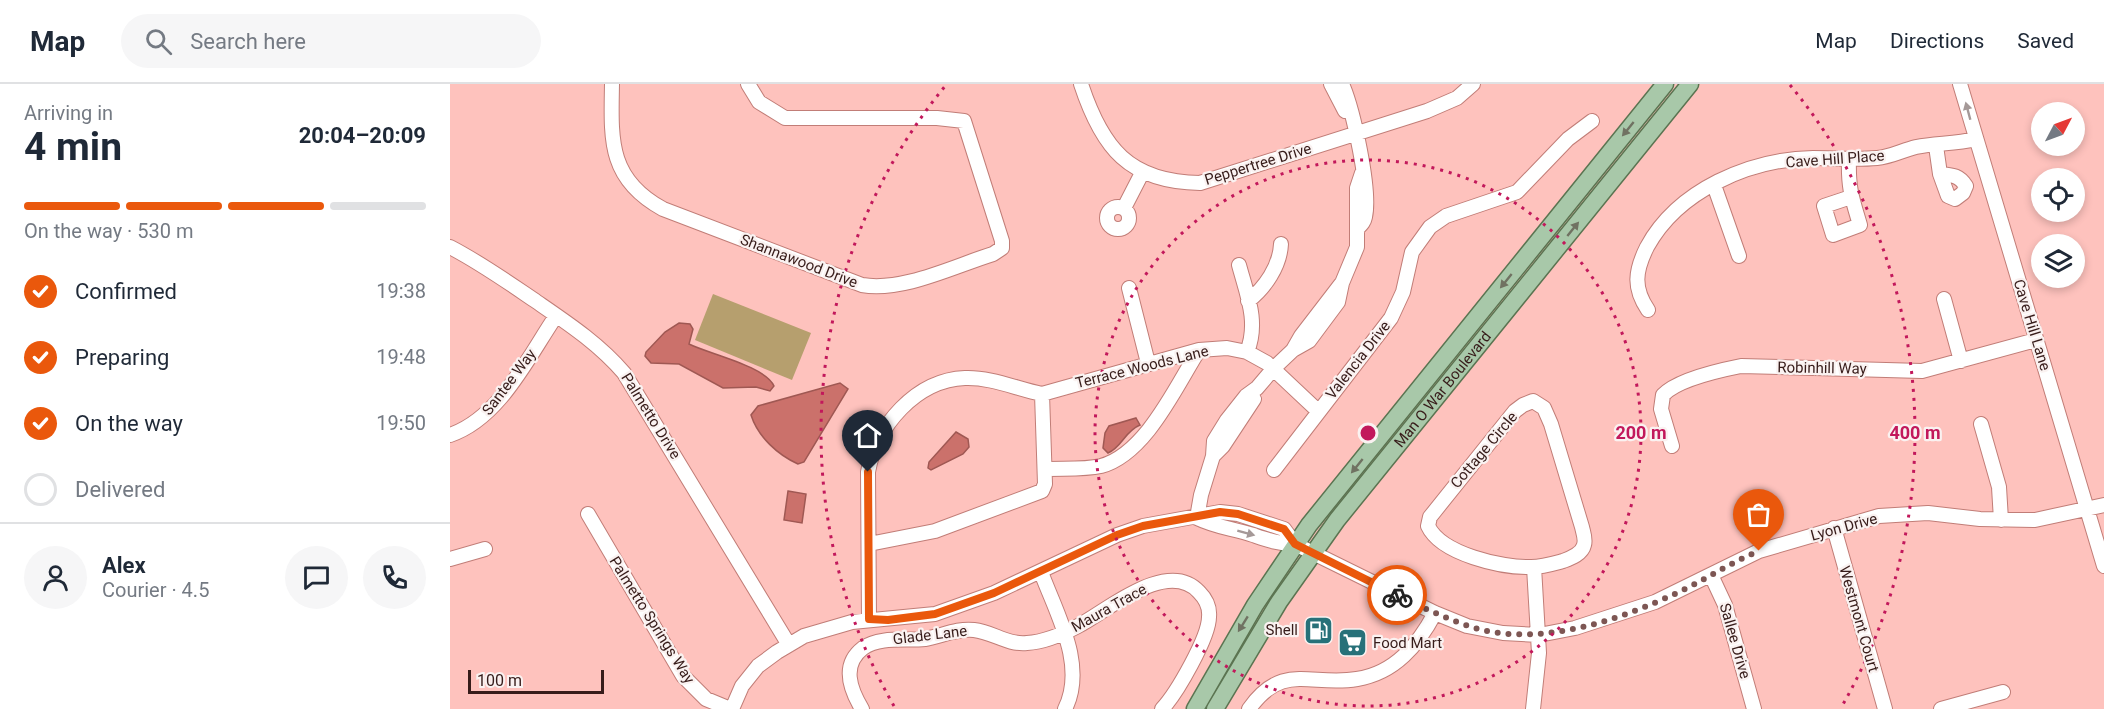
<!DOCTYPE html>
<meta charset="utf-8">
<style>
:root{--surface:#fff;--page:#f6f6f7;--text:#1f2937;--muted:#747a83;--line:#e0e1e3;--accent:#ea580c}
body{margin:0;font-family:Roboto,sans-serif;background:var(--page);color:var(--text);height:100vh;display:flex;flex-direction:column;font-size:22px;white-space:nowrap}
*{box-sizing:border-box;margin:0}
p{font-size:20px;color:var(--muted)}
.icon{flex:none;width:33px;height:33px;fill:none;stroke:currentColor;stroke-width:2;stroke-linecap:round;stroke-linejoin:round}
.map{position:relative;flex:1;overflow:hidden}
.details{display:flex;flex-direction:column;background:var(--surface);width:450px}
.details>*{flex:none}
.needle{width:39px;rotate:49deg}
.controls{position:absolute;left:1581px;top:18px;display:grid;gap:12px}
.controls a{display:grid;place-items:center;width:54px;height:54px;border-radius:50%;background:var(--surface);box-shadow:0 3px 9px #0003;font-size:30px}
.scale{position:absolute;left:18px;bottom:15px;width:136px;box-sizing:border-box;padding-left:6px;border:3px solid #371c1a;border-top:0;font-size:16px;line-height:21px;white-space:nowrap;color:#371c1a;-webkit-text-stroke:4px #faf2f1;paint-order:stroke}
.pin{position:absolute;display:grid;place-items:center;width:51px;height:51px;color:#fff;margin:-62px -26px;border-radius:50% 50% 50% 0;rotate:-45deg;box-shadow:0 0 6px #0007}
.pin .icon{rotate:45deg}
.courier{position:absolute;display:grid;place-items:center;width:60px;height:60px;margin:-30px;border:4px solid #ea580c;border-radius:50%;background:#fff;color:#222;box-shadow:0 2px 8px #0007}
.head em{font-style:normal;font-weight:700}
.head div{display:flex;flex-direction:column-reverse}
.head{display:flex;align-items:center;justify-content:space-between;height:102px;padding:0 24px}
h1{font-size:39px;font-weight:700;line-height:45px}
.bar{display:grid;grid-template-columns:repeat(4,1fr);gap:9px 6px;align-content:center;height:72px;padding:0 24px}
.bar i{height:8px;border-radius:4px;background:var(--line)}
.bar .active{background:var(--accent)}
.bar p{grid-column:span 4}
.line{display:flex;align-items:center;gap:15px;padding:0 24px;border-top:2px solid var(--line)}
.line div{flex:1}
.round{display:grid;place-items:center;flex:none;width:63px;height:63px;border-radius:32px;background:var(--page)}
ol{padding:0 24px;list-style:none}
li{display:flex;align-items:center;gap:18px;height:66px}
li p{margin-inline-start:auto}
li .icon{padding:6px;border-radius:50%;background:var(--accent);color:#fff;stroke-width:4}
li:last-child{color:var(--muted)}
li i{width:33px;height:33px;border:3px solid var(--line);border-radius:50%}
header{display:flex;align-items:center;gap:36px;box-sizing:border-box;height:84px;padding:0 30px;background:var(--surface);border-bottom:2px solid var(--line)}
header strong{font-size:28px}
nav{display:flex;gap:33px;margin-inline-start:auto;font-size:21px}
.search{width:420px;height:54px;background:var(--page);display:flex;align-items:center;gap:15px;box-sizing:border-box;padding:0 21px;border-radius:33px;color:var(--muted);font-size:22px}
main{display:flex;flex:1;min-height:0}
.map>svg:first-child{display:block}
</style>
<header>
<strong>Map</strong>
<div class="search"><svg class="icon" aria-label="search" viewBox="0 0 24 24"><circle cx="10" cy="10" r="6"/><path d="M15 15l6 6"/></svg>Search here</div>
<nav><a>Map</a><a>Directions</a><a>Saved</a></nav>
</header>
<main>
<section class="details">
<div class="head"><div><h1>4 min</h1><p>Arriving in</p></div><em>20:04–20:09</em></div>
<div class="bar"><i class="active"></i><i class="active"></i><i class="active"></i><i></i><p>On the way · 530 m</p></div>
<ol>
<li><svg class="icon" aria-label="check" viewBox="0 0 24 24"><path d="M5 12l5 5 9-10"/></svg>Confirmed<p>19:38</p></li>
<li><svg class="icon" aria-label="check" viewBox="0 0 24 24"><path d="M5 12l5 5 9-10"/></svg>Preparing<p>19:48</p></li>
<li><svg class="icon" aria-label="check" viewBox="0 0 24 24"><path d="M5 12l5 5 9-10"/></svg>On the way<p>19:50</p></li>
<li><i></i>Delivered</li>
</ol>
<div class="line" style="height:108px"><a class="round"><svg class="icon" aria-label="person" viewBox="0 0 24 24"><circle cx="12" cy="8" r="4"/><path d="M4 21q1-7 8-7t8 7"/></svg></a><div><b>Alex</b><p>Courier · 4.5</p></div><a class="round"><svg class="icon" aria-label="chat" viewBox="0 0 24 24"><path d="M4 5h16v11H9l-5 4z"/></svg></a><a class="round"><svg class="icon" aria-label="phone" viewBox="0 0 24 24"><path d="M5 4h4l2 5-3 2q2 4 5 5l2-3 5 2v4C11 20 4 13 5 4z"/></svg></a></div>
</section>
<div class="map">
<svg width="1654" height="625" viewBox="0 0 1654 625">
<rect width="100%" height="100%" fill="#fec2bd"/>
<path fill="#b69f6e" d="M 263,210 L 361,249 L 342,296 L 245,256 Z"/>
<path fill="#cb716b" stroke="#9f5853" stroke-width="1.5" d="M 229,239 L 240,240 L 243,245 L 239,260 C 259,270 315,282 324,302 L 320,307 L 306,303 L 273,304 L 229,280 L 201,279 L 195,272 L 196,268 L 215,248 Z
M 390,299 L 398,305 L 354,378 L 348,380 C 328,371 308,353 301,331 L 308,322 Z
M 686,334 L 690,341 C 675,347 672,363 658,369 L 653,364 L 655,349 L 659,342 Z
M 506,348 L 518,355 L 519,363 L 513,370 L 481,386 L 478,384 L 479,378 Z
M 338,407 L 356,410 L 352,439 L 334,436 Z"/>
<g fill="none" stroke-linecap="round" stroke-linejoin="round">
<defs>
<path id="minor" d="M 162,0 C 161,56 158,95 213,125 L 412,201 C 453,208 504,182 543,170 L 552,164 L 552,157 L 514,37 L 487,34 L 335,34 L 309,18 L 298,0
M 631,0 C 652,64 679,98 750,99 L 977,27 L 1007,14 L 1023,0
M 881,0 L 895,27
M 892,0 C 903,25 921,106 915,133 C 914,138 912,140 908,144
M 1510,0 L 1654,482
M 1486,62 L 1490,90 L 1498,112 L 1505,115 L 1513,109 L 1516,102 C 1509,91 1502,91 1490,90
M 1399,75 C 1398,104 1402,114 1410,141 L 1383,151 L 1374,122 L 1401,113
M 1264,101 L 1289,172
M657 134a11 11 0 1 1 22 0a11 11 0 1 1-22 0Z
M 674,124 L 692,89
M 0,163 C 31,179 59,199 87,218 C 119,240 149,260 174,289 L 339,561
M 789,181 C 797,211 809,238 797,268
M 679,204 L 698,279
M 1494,215 L 1511,277
M 798,217 C 815,204 830,182 831,160
M 1198,226 C 1183,204 1185,187 1197,163 C 1228,106 1300,75 1363,74 C 1384,74 1406,76 1427,74 C 1441,73 1453,66 1466,63 C 1486,59 1506,60 1525,55
M 843,266 L 851,252 L 891,200
M 592,310 L 749,266 L 777,264 L 797,268 L 817,279 L 868,327
M 1083,317 L 1094,324 L 1101,340 L 1132,443 C 1133,448 1136,455 1134,461 C 1132,470 1121,474 1113,477 C 1102,480 1092,483 1081,483 C 1052,484 991,470 978,442 L 980,433 L 1065,327 L 1073,321 Z
M 1531,340 L 1549,403 L 1551,436
M 0,351 C 50,334 78,273 106,232
M 1222,362 L 1211,325 L 1213,311 C 1227,296 1271,286 1291,282 L 1472,287 L 1586,256
M 763,372 L 773,362 L 804,315
M 595,385 C 613,384 633,386 651,382 C 696,370 726,302 749,266
M 824,386 L 941,234 L 953,208 L 962,168 L 980,143 L 996,132 L 1067,108 L 1118,55 L 1142,37
M 138,430 L 233,592 L 256,615 L 280,625
M 747,434 C 768,444 782,444 803,451 C 818,456 829,460 845,460 L 985,529 L 1017,542 L 1053,549 L 1089,551 L 1125,544 L 1205,518 L 1309,467 L 1429,432 L 1478,429 L 1530,435 L 1585,436 L 1654,421
M 747,434 L 751,411 L 763,372 L 764,357 L 777,336 L 796,312 L 807,304 L 824,284 L 843,266 L 859,257 L 888,218 L 892,199 L 907,163 L 907,104 L 912,89
M 1384,444 L 1435,625
M 419,460 L 485,447 L 592,407 L 595,400 L 592,310
M 0,475 L 35,465
M 591,488 C 606,529 637,581 615,625
M 1261,491 L 1275,521 L 1304,625
M 419,535 L 418,388 C 426,342 466,296 515,294 C 541,293 567,305 592,310
M 282,625 L 292,602 L 308,582 L 327,568 L 354,552 L 402,538 L 485,530 L 544,509 L 667,451 L 693,442 L 770,428 L 788,430 L 834,445 L 845,460
M 412,625 C 400,605 391,581 413,564 C 430,552 456,557 475,555 C 492,552 507,544 524,546 C 543,548 557,561 577,559 C 594,558 613,550 628,542 C 658,526 718,474 749,508 C 756,515 760,523 759,533 C 759,553 727,609 712,625
M 799,625 C 833,577 861,603 907,595 C 945,589 968,561 985,529
M 1083,625 L 1089,569 L 1084,483
M 1491,625 L 1553,608"/>
<g id="major">
<path d="M 745,625 L 805,521 L 859,441 L 1215,0"/>
<path id="s1" d="M 765,625 L 829,518 L 887,436 L 1240,0"/>
</g>
</defs>
<use href="#minor" stroke="#c17d77" stroke-width="16"/>
<use href="#major" stroke="#5b7451" stroke-width="19"/>
<use href="#minor" stroke="#fff" stroke-width="14"/>
<use href="#major" stroke="#a8c8a9" stroke-width="16"/>
</g>
<defs><path id="oneway-solid" d="M-6-.8H1V-3.2L6.5 0L1 3.2V.8H-6Z" transform="scale(1.5)"/></defs>
<g fill="#a59998">
<use href="#oneway-solid" transform="translate(1518 27) rotate(-105)"/>
<use href="#oneway-solid" transform="translate(796 449) rotate(15)"/>
</g>
<g fill="#707262">
<use href="#oneway-solid" transform="translate(1178 45) rotate(129)"/>
<use href="#oneway-solid" transform="translate(1123 145) rotate(-51)"/>
<use href="#oneway-solid" transform="translate(1056 197) rotate(129)"/>
<use href="#oneway-solid" transform="translate(907 382) rotate(129)"/>
<use href="#oneway-solid" transform="translate(793 540) rotate(122)"/>
</g>
<g fill="none" stroke-linecap="round" stroke-linejoin="round">
<path stroke="#7d5653" stroke-width="6" stroke-dasharray="0 10.8" d="M 947,511 C 974,524 1002,538 1032,546 C 1098,561 1172,535 1231,507 C 1258,494 1282,478 1309,467"/>
<path stroke="#ea580c" stroke-width="8" d="M 418,388 L 419,535 L 438,536 L 485,530 L 544,509 L 667,451 L 693,442 L 770,428 L 788,430 L 834,445 L 845,460 L 947,511"/>
</g>
<g fill="none" stroke="#c2185b" stroke-width="3" stroke-dasharray="3 6">
<circle cx="918" cy="349" r="273"/>
<path d="M444 622A547 547 0 0 1 496 1M1340 1A547 547 0 0 1 1392 622"/>
</g>
<defs>
<symbol id="fuel-square" viewBox="-11 -11 22 22"><rect x="-9" y="-9" width="18" height="18" rx="4" fill="#277179" stroke="#faf2f1"/><path d="M-5.5-6h7V0h2V4h1.3V-2.5L3-4.5l.8-.8L6-3V5H2.5V1h-1V6h-7ZM-4.2-4.7v3.2H.2V-4.7Z" fill="#fff"/></symbol>
<symbol id="supermarket-square" viewBox="-11 -11 22 22"><rect x="-9" y="-9" width="18" height="18" rx="4" fill="#277179" stroke="#faf2f1"/><path d="M-6-5.5h2.5l.6 2H6L4.5 2H-2.5L-4.4-4H-6ZM-1.5 3.2a1.3 1.3 0 1 0 .1 0ZM3 3.2a1.3 1.3 0 1 0 .1 0Z" fill="#fff"/></symbol>
</defs>
<g fill-rule="evenodd">
<use href="#fuel-square" x="852" y="530" width="33" height="33"/>
<use href="#supermarket-square" x="886" y="542" width="33" height="33"/>
</g>
<g text-anchor="middle" dominant-baseline="central" stroke-width="4.5" stroke-linejoin="round" paint-order="stroke">
<g font-size="15" fill="#371c1a" stroke="#faf2f1">
<text transform="translate(1385 75) rotate(-4)">Cave Hill Place</text>
<text transform="translate(808 80) rotate(-17)">Peppertree Drive</text>
<text transform="translate(349 177) rotate(21)">Shannawood Drive</text>
<text transform="translate(1582 241) rotate(73)">Cave Hill Lane</text>
<text transform="translate(908 276) rotate(-52)">Valencia Drive</text>
<text transform="translate(692 283) rotate(-14)">Terrace Woods Lane</text>
<text transform="translate(1372 284) rotate(1)">Robinhill Way</text>
<text transform="translate(59 298) rotate(-53)">Santee Way</text>
<text stroke="none"><textPath href="#s1" startOffset="393">Man O War Boulevard</textPath></text>
<text transform="translate(201 332) rotate(58)">Palmetto Drive</text>
<text transform="translate(1034 366) rotate(-50)">Cottage Circle</text>
<text transform="translate(1394 443) rotate(-15)">Lyon Drive</text>
<text transform="translate(659 524) rotate(-29)">Maura Trace</text>
<text transform="translate(1409 535) rotate(74)">Westmont Court</text>
<text transform="translate(202 536) rotate(58)">Palmetto Springs Way</text>
<text transform="translate(480 551) rotate(-7)">Glade Lane</text>
<text transform="translate(1285 557) rotate(74)">Sallee Drive</text>
</g>
<g font-size="15" fill="#371c1a" stroke="#faf2f1" text-anchor="end">
<text x="848" y="546">Shell</text>
<text x="923" y="559" text-anchor="start">Food Mart</text>
</g>
</g>
<circle cx="918" cy="349" r="9" fill="#c2185b" stroke="#faf2f1" stroke-width="3"/>
<g font-size="18" text-anchor="middle" font-weight="bold" fill="#c2185b" stroke="#faf2f1" stroke-width="4.5" stroke-linejoin="round" paint-order="stroke">
<text x="1191" y="355">200 m</text>
<text x="1465" y="355">400 m</text>
</g>
</svg>
<div class="controls">
<a><svg class="needle" viewBox="-14 -14 28 28"><path d="M0-13l5 13h-10z" fill="#e53935"/><path d="M0 13l5-13h-10z" fill="#747a83"/></svg></a>
<a><svg class="icon" aria-label="locate" viewBox="0 0 24 24"><circle cx="12" cy="12" r="6"/><path d="M12 2v4M12 18v4M2 12h4M18 12h4"/></svg></a>
<a><svg class="icon" aria-label="layers" viewBox="0 0 24 24"><path d="M12 4l9 5-9 5-9-5zM3 14l9 5 9-5"/></svg></a>
</div>
<div class="scale">100 m</div>
<div class="pin" style="left:1309px;top:467px;background:#ea580c"><svg class="icon" aria-label="bag" viewBox="0 0 24 24"><path d="M5 8h14l-1 12H6zM9 8a3 3 0 0 1 6 0"/></svg></div>
<div class="pin" style="left:418px;top:388px;background:#1f2937"><svg class="icon" aria-label="home" viewBox="0 0 24 24"><path d="M3 11l9-7 9 7M6 9v11h12V9"/></svg></div>
<div class="courier" style="left:947px;top:511px"><svg class="icon" aria-label="bike" viewBox="0 0 24 24"><circle cx="6" cy="16" r="4"/><circle cx="18" cy="16" r="4"/><path d="M6 16l4-8h5l3 8M10 8l3 8H6M13 5h3"/></svg></div>
</div>
</main>
